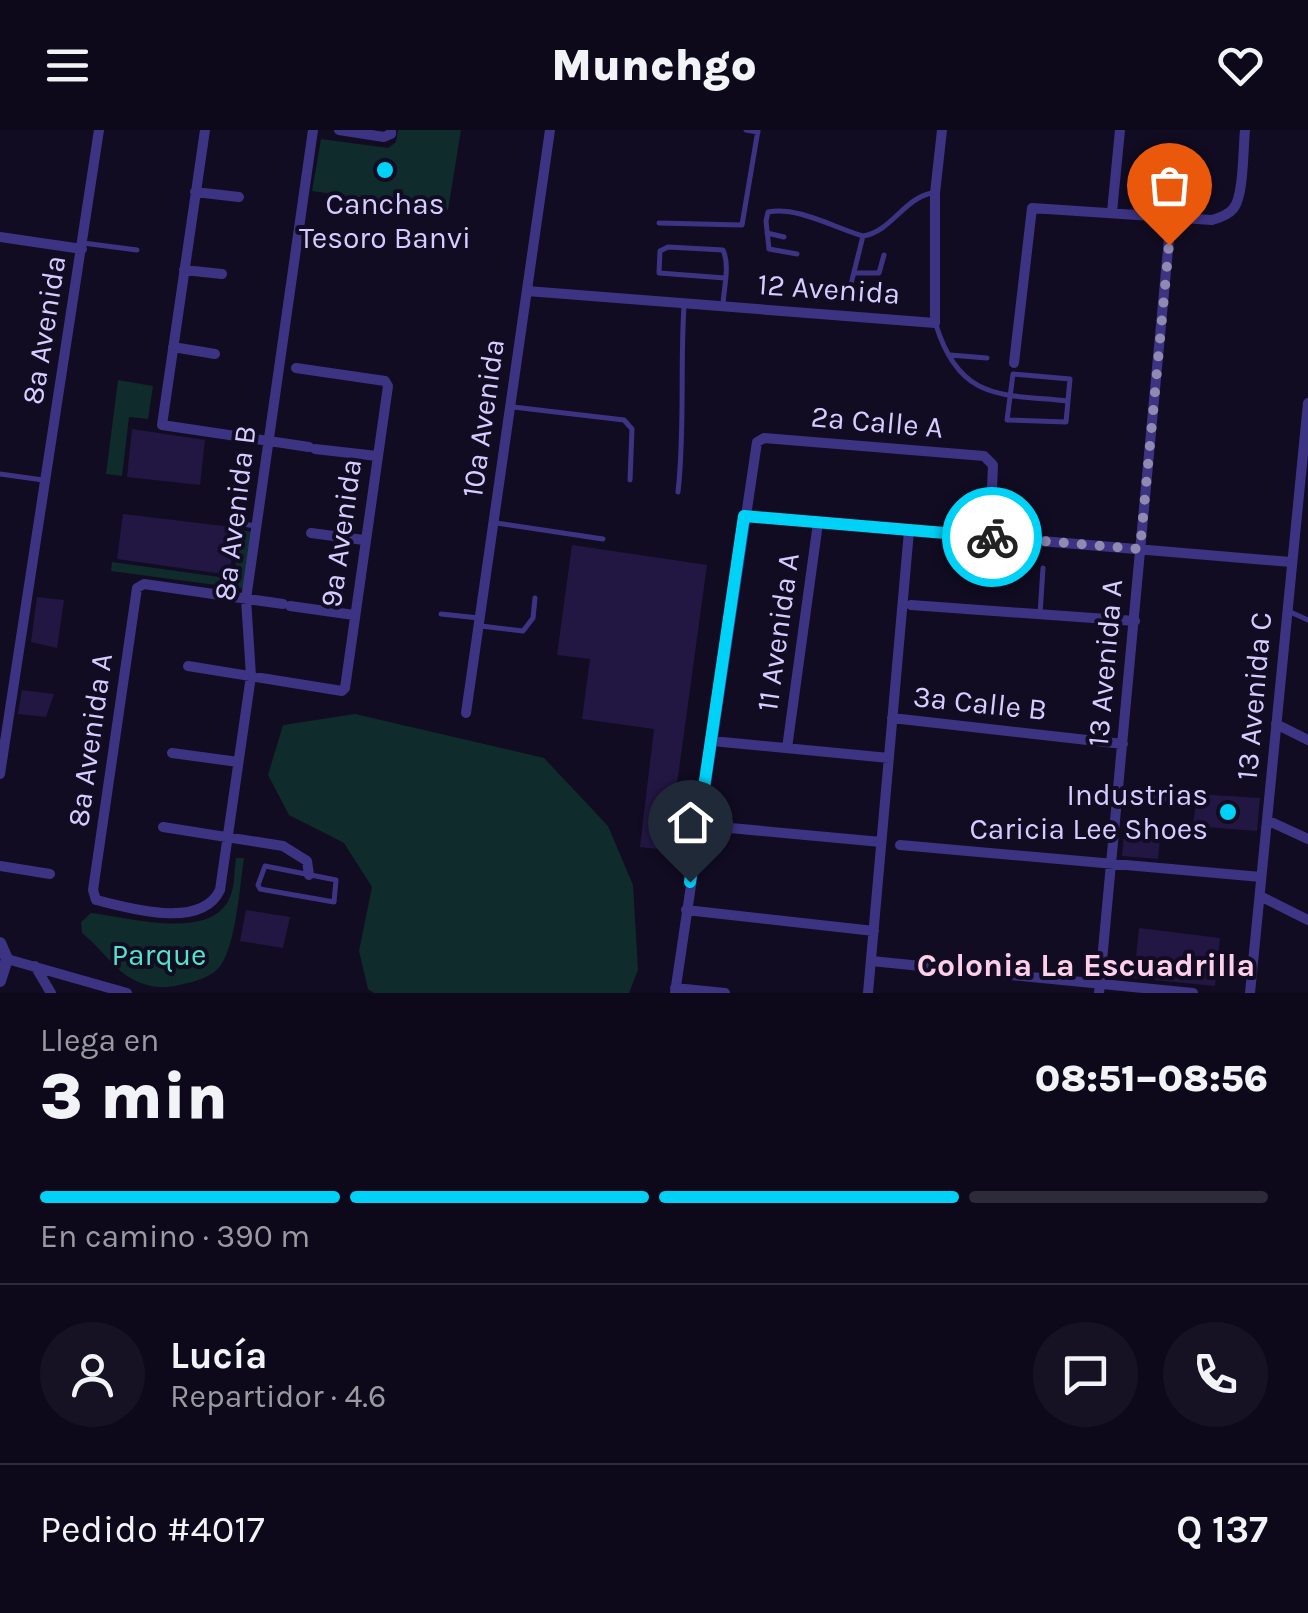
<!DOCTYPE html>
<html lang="es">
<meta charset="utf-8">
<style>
:root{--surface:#0d091a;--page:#161223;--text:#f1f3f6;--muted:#9a9aa2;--line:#2d2a39;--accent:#00d1f7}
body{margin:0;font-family:Karla,sans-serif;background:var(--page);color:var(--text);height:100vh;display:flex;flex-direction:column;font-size:38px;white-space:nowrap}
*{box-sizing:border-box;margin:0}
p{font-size:32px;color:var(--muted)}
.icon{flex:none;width:55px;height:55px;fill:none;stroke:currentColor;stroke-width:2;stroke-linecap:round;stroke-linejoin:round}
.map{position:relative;height:863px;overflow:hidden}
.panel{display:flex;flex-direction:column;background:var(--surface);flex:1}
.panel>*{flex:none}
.pin{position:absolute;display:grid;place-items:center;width:85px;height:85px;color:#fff;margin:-102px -42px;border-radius:50% 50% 50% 0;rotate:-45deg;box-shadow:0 0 10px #0007}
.pin .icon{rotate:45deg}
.courier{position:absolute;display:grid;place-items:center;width:100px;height:100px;margin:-50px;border:8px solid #00d1f7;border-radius:50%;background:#fff;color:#222;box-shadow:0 2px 12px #0007}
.summary em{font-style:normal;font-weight:800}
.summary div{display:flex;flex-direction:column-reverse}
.summary{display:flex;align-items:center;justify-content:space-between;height:170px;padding:0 40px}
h1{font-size:65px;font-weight:800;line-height:75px}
.bar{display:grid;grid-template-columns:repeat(4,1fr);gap:15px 10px;align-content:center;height:120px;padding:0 40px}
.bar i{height:12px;border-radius:8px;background:var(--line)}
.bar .selected{background:var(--accent)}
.bar p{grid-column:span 4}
.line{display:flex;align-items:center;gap:25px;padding:0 40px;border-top:2px solid var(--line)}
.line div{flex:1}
.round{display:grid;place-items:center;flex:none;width:105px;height:105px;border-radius:52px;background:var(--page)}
header{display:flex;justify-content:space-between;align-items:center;height:130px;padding:0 40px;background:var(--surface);font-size:45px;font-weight:800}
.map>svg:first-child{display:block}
</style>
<header><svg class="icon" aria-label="menu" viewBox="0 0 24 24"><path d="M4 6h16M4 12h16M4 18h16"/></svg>Munchgo<svg class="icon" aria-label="heart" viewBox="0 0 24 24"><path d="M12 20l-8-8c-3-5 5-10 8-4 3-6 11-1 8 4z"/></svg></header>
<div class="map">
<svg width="1308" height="863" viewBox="0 0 1308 863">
<rect width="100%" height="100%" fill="#110c22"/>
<path fill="#0f2b2c" d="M 398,0 L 461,0 L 448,80 L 312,61 L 321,9 L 388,18 L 396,12 Z
M 118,250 L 153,256 L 148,289 L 129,287 L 122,346 L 106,344 Z
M 240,400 L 253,402 L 246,459 L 111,441 L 112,432 L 234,449 Z
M 355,584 L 544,628 L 608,696 L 633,755 L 638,840 L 629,863 L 374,863 L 368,859 L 359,821 L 372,757 L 344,713 L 289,685 L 268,645 L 283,595 Z
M 236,728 L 244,728 C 240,755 236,813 221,835 C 212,848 193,852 179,855 C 161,860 143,856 127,846 C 111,835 99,816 82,803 L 81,792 L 91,783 C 128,787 212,812 230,767 C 235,756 234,740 236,728 Z"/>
<path fill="#221743" d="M 132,299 L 205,310 L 200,355 L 127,347 Z
M 123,384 L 232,397 L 234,399 L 230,445 L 117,429 Z
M 572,415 L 707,435 L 668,720 L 640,717 L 654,599 L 582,589 L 590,529 L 557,525 Z
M 37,467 L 64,470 L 57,518 L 31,512 Z
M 22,560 L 54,564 L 46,587 L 18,584 Z
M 1197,664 L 1260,668 L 1257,701 L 1193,696 Z
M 1125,694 L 1161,696 L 1158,729 L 1122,726 Z
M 246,780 L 290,787 L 283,818 L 240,811 Z
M 1139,798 L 1220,808 L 1215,856 L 1134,848 Z"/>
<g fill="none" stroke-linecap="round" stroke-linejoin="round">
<path stroke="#3c3483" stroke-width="5" d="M 746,0 L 758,2
M 659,93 L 742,95 L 758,0
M 767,103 L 784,107
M 83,113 L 137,120
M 797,124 L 769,119 L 766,91 L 768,82 C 797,76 835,98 863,106 C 891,102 904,68 932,63
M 854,143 L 879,143 L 884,125
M 850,158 L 863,106
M 723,174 C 724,157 730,135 723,120 L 668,117 L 660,121 L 659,143 L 725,148
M 936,195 C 960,272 1002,264 1068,271
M 950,225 L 987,228
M 1013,244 L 1070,249 L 1066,292 L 1007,290 Z
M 513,277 L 624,290 L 632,299 L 630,350
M 0,344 L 43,350
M 678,362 C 685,300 680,238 684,176
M 236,393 L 256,396
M 496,393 L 603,409
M 1288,481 L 1308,490
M 441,484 L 479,488
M 1040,484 L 1043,438
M 481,496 L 523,501 L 533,488 L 535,468
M 1118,665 L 1175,670
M 265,736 L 336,750 L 334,772 L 260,759 L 258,755 Z"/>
<path stroke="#3c3483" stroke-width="10" d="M 205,0 L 162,295 L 309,317
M 339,0 L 384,7 L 391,4 L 391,0
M 195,62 L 239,67
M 1112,82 L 1120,0
M 0,107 L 82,119
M 184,140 L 222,144
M 527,161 L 935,193 L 935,63 L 942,0
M 173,217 L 215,224
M 1014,233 L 1032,78 L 1212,90 C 1219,88 1228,85 1233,79 C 1244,67 1243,18 1245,0
M 315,319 L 377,326
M 744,386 L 1291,432
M 311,403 L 364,410
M 283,474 L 144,454 L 137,458 L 93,760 L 96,770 C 129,778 201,800 220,760 L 251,546 L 246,469 L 313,0
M 911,475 L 1135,491
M 290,476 L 354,485
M 188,536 L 342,561 L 345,558 L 388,256 L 385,251 L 296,238
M 466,583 L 550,0
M 892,588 L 1123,614
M 1276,594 L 1308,610
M 712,611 L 889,628
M 787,618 L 818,393
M 172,623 L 238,632
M 0,644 L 99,0
M 1267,690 L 1308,709
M 698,695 L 881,712
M 163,697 L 283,716 L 307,731 L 309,745
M 900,715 L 1261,747
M 0,736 L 50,744
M 1260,766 L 1308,790
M 686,780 L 874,801
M 7,829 L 127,863
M 871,831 L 1193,863
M 35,836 L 51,863
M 675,858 L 725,863
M 675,863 L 757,312 L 764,308 L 984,326 L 993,335 L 990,406
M 868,863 L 909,401
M 1099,863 L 1171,87
M 1250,863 L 1308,273"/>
<path stroke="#3c3483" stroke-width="12" d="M 0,813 L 7,829 L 0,851"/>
</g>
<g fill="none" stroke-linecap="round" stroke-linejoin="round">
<path stroke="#9089b2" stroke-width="10" stroke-dasharray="0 18" d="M 992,407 L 1140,419 L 1169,115"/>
<path stroke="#00d1f7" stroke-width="12" d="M 690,752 L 744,386 L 992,407"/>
</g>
<g fill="#00d1f7" stroke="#110c22" stroke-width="4">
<circle cx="385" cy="40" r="10"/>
<circle cx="1228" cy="682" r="10"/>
</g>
<g text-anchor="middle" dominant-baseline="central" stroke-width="8" stroke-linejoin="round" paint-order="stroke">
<g font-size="30" fill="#d5ccff" stroke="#110c22">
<text x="385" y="74">Canchas<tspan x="385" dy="34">Tesoro Banvi</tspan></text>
<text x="1208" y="665" text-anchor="end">Industrias<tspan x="1208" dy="34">Caricia Lee Shoes</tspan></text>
</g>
<g font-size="30" fill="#d5ccff" stroke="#110c22">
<text transform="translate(829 159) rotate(4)">12 Avenida</text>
<text transform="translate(44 200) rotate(-81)">8a Avenida</text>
<text transform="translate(483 288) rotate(-82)">10a Avenida</text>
<text transform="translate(877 292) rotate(5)">2a Calle A</text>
<text transform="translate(235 383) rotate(-83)">8a Avenida B</text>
<text transform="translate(341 403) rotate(-82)">9a Avenida</text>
<text transform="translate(778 502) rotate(-82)">11 Avenida A</text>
<text transform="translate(1105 533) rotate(-85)">13 Avenida A</text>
<text transform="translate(1254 566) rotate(-85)">13 Avenida C</text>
<text transform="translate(980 573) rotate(6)">3a Calle B</text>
<text transform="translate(90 610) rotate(-82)">8a Avenida A</text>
</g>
<g font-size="30" fill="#52e5c9" stroke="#110c22">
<text x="159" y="825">Parque</text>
</g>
<g font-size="32" font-weight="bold" fill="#ffceeb" stroke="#110c22">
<text x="1086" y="835">Colonia La Escuadrilla</text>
</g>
</g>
</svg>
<div class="pin" style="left:1169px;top:115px;background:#ea580c"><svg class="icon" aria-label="bag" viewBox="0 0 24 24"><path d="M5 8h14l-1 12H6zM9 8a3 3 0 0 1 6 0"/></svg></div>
<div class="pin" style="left:690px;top:752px;background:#1f2937"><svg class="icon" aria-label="home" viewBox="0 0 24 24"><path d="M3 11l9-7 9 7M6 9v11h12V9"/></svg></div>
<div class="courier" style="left:992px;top:407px"><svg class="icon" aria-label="bike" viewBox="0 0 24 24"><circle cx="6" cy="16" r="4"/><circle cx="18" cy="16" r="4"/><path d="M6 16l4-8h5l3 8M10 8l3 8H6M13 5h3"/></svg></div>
</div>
<section class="panel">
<div class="summary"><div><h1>3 min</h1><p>Llega en</p></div><em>08:51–08:56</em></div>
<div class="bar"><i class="selected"></i><i class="selected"></i><i class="selected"></i><i></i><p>En camino · 390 m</p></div>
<div class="line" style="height:180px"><a class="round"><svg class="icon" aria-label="person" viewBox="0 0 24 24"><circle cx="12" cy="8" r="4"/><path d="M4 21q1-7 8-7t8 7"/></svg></a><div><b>Lucía</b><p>Repartidor · 4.6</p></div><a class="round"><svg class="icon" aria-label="chat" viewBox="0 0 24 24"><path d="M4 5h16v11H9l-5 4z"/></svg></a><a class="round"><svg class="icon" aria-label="phone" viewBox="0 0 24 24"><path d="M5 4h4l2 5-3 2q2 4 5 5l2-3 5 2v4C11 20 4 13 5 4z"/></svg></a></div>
<div class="line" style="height:130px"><div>Pedido #4017</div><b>Q 137</b></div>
</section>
